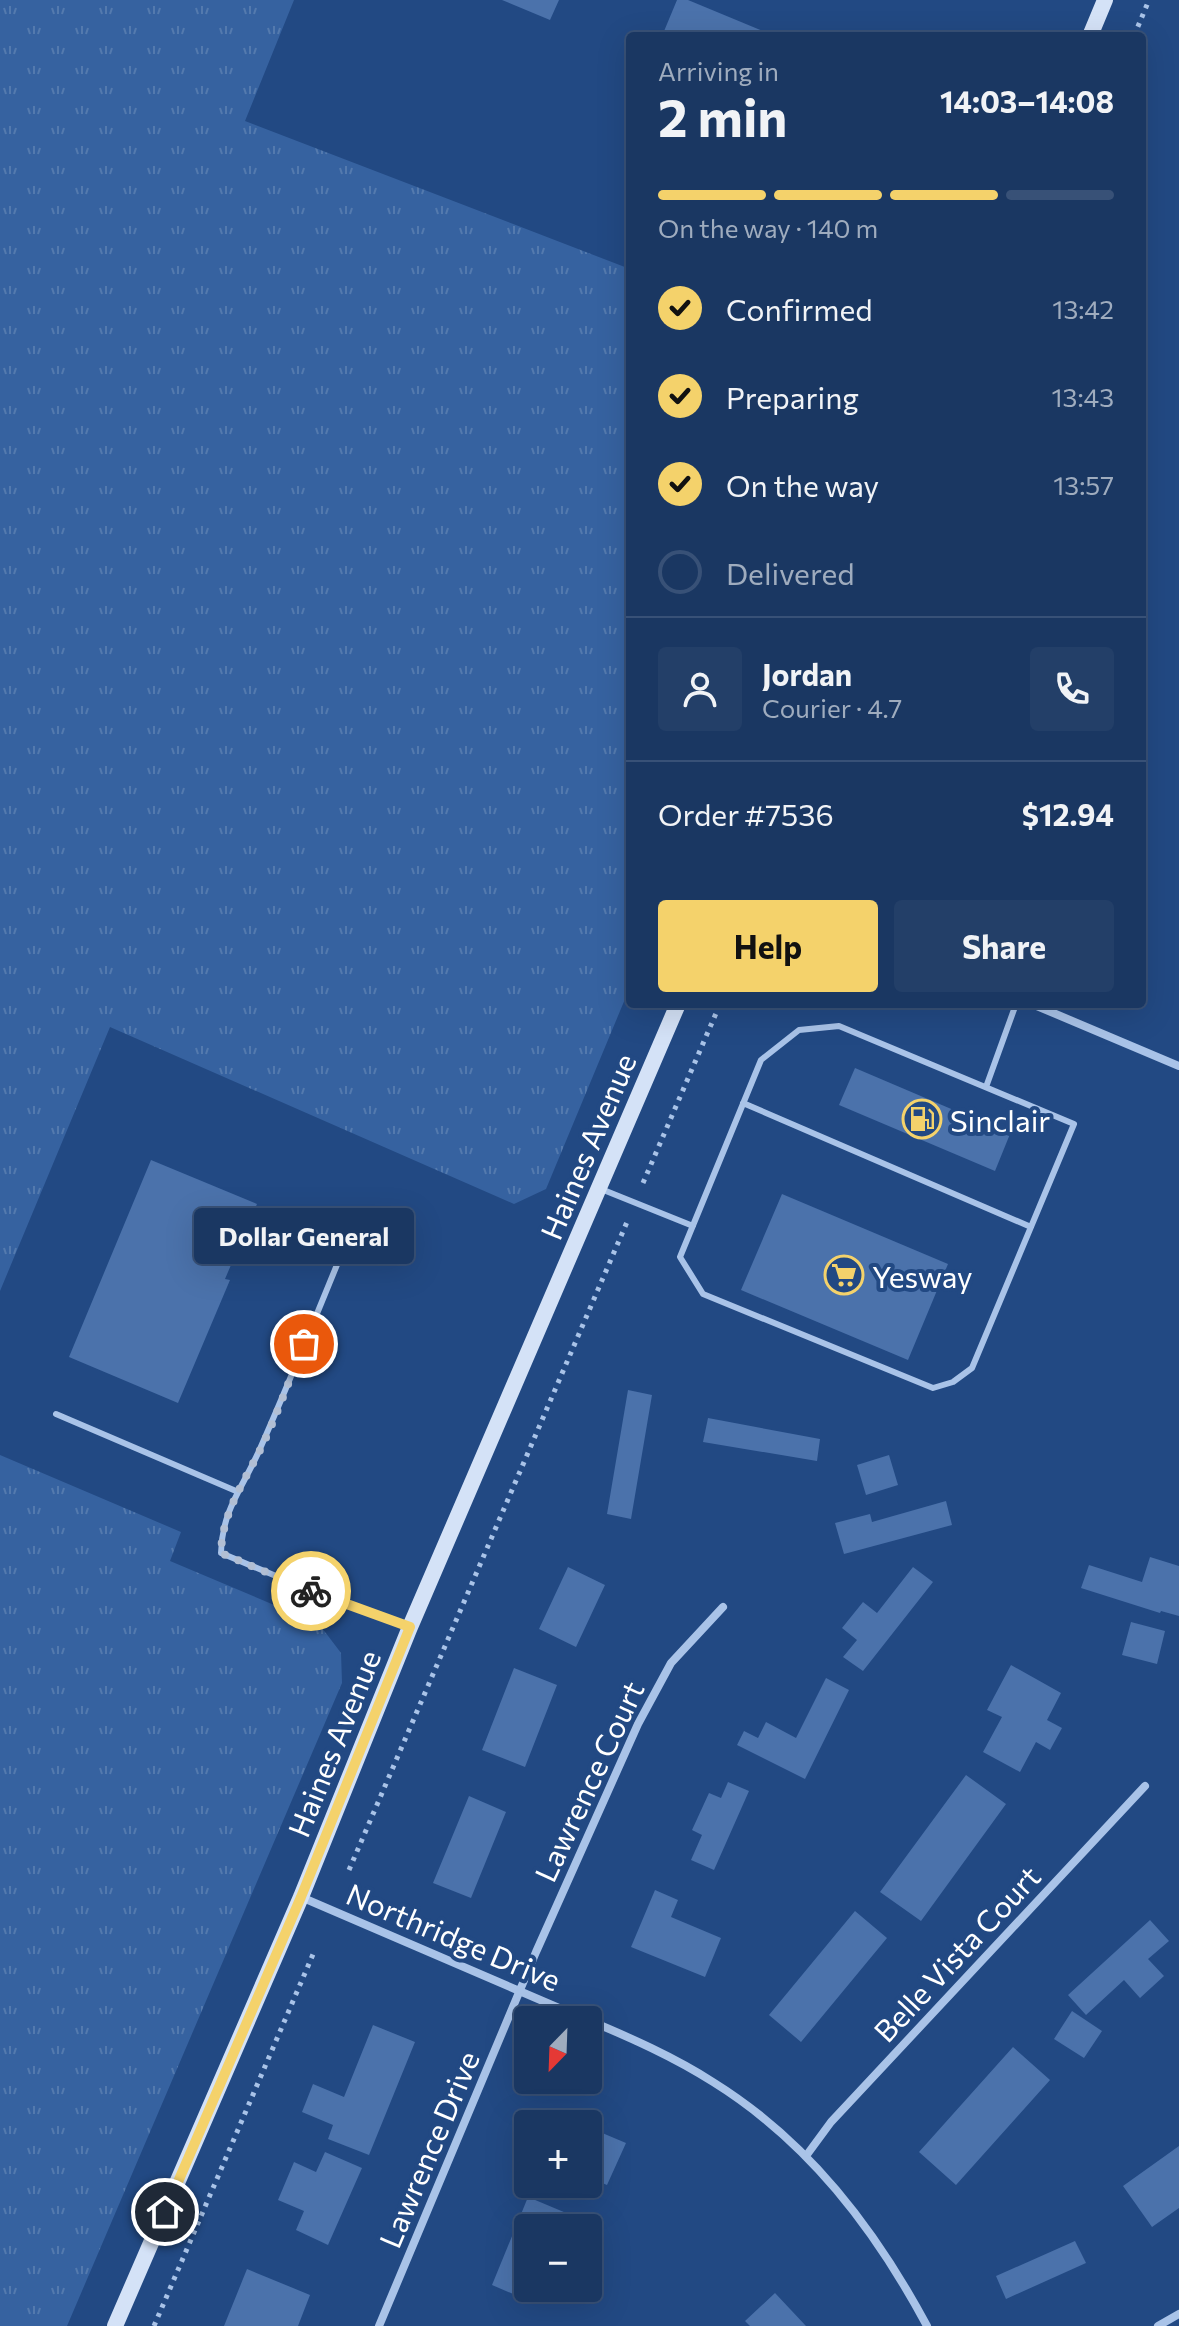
<!DOCTYPE html>
<meta charset="utf-8">
<style>
:root{--surface:#1a3762;--page:#233f68;--text:#f1f3f6;--muted:#9facbe;--line:#385177;--accent:#f4d26b}
body{margin:0;font-family:Commissioner,sans-serif;background:var(--page);color:var(--text);height:100vh;display:flex;flex-direction:column;font-size:30px;white-space:nowrap}
*{box-sizing:border-box;margin:0}
p{font-size:26px;color:var(--muted)}
.icon{flex:none;width:44px;height:44px;fill:none;stroke:currentColor;stroke-width:2;stroke-linecap:round;stroke-linejoin:round}
.map{position:relative;flex:1;overflow:hidden}
.details{position:absolute;left:626px;top:32px;width:520px;height:976px;display:flex;flex-direction:column;background:var(--surface);border-radius:8px;box-shadow:0 8px 32px #0002,0 0 0 2px var(--line)}
.details>*{flex:none}
.needle{width:52px;rotate:203deg}
.tools{position:absolute;left:514px;top:2006px;display:grid;gap:16px}
.tools a{display:grid;place-items:center;width:88px;height:88px;border-radius:8px;background:var(--surface);box-shadow:0 8px 32px #0002,0 0 0 2px var(--line);font-size:40px}
.pin{position:absolute;display:grid;place-items:center;width:68px;height:68px;color:#fff;margin:-34px;border:4px solid #fff;border-radius:50%;box-shadow:0 2px 8px #0007}
.courier{position:absolute;display:grid;place-items:center;width:80px;height:80px;margin:-40px;border:6px solid #f4d26b;border-radius:50%;background:#fff;color:#222;box-shadow:0 2px 10px #0007}
.bubble{position:absolute;height:56px;border-radius:8px;background:var(--surface);box-shadow:0 8px 32px #0002,0 0 0 2px var(--line);font-size:26px;font-weight:700;line-height:56px;text-align:center}
.overview em{font-style:normal;font-weight:700}
.overview div{display:flex;flex-direction:column-reverse}
.overview{display:flex;align-items:center;justify-content:space-between;height:136px;padding:0 32px}
h1{font-size:52px;font-weight:700;line-height:60px}
.bar{display:grid;grid-template-columns:repeat(4,1fr);gap:12px 8px;align-content:center;height:96px;padding:0 32px}
.bar i{height:10px;border-radius:6px;background:var(--line)}
.bar .on{background:var(--accent)}
.bar p{grid-column:span 4}
.line{display:flex;align-items:center;gap:20px;padding:0 32px;border-top:2px solid var(--line)}
.line div{flex:1}
.round{display:grid;place-items:center;flex:none;width:84px;height:84px;border-radius:8px;background:var(--page)}
ol{padding:0 32px;list-style:none}
li{display:flex;align-items:center;gap:24px;height:88px}
li p{margin-inline-start:auto}
li .icon{padding:8px;border-radius:50%;background:var(--accent);color:#111;stroke-width:4}
li:last-child{color:var(--muted)}
li i{width:44px;height:44px;border:4px solid var(--line);border-radius:50%}
.primary-button{display:flex;gap:16px;margin-top:auto;padding:16px 32px}
.primary-button a{flex:1;height:92px;border-radius:8px;background:var(--accent);color:#111;font-size:32px;font-weight:700;line-height:92px;text-align:center}
.primary-button a+a{background:var(--page);color:var(--text)}
.map>svg:first-child{display:block}
</style>
<div class="map">
<svg width="1179" height="2326" viewBox="0 0 1179 2326">
<defs>
<pattern id="grass-tufts" width="24" height="20" patternUnits="userSpaceOnUse" patternTransform="scale(2)"><rect width="24" height="20" fill="#3662a0"/><path d="M3 7l-1-3M5 7V3M7 7l1-3M15 17l-1-3M17 17v-4M19 17l1-3" fill="none" stroke="#547aae"/></pattern>
</defs>
<rect width="100%" height="100%" fill="#224983"/>
<path fill="url(#grass-tufts)" d="M 0,0 L 294,0 L 245,121 L 630,269 L 630,987 L 546,1189 L 514,1204 L 110,1027 L 0,1291 Z
M 0,1455 L 181,1532 L 170,1561 L 319,1624 L 341,1653 L 342,1683 L 67,2326 L 0,2326 Z"/>
<path fill="#4b72ab" d="M 502,0 L 559,0 L 550,20 Z
M 677,0 L 688,0 L 775,36 L 662,36 Z
M 855,1068 L 1010,1134 L 995,1171 L 839,1105 Z
M 151,1160 L 257,1204 L 225,1279 L 230,1280 L 178,1403 L 69,1357 Z
M 782,1194 L 948,1264 L 908,1360 L 741,1290 Z
M 628,1390 L 652,1395 L 631,1519 L 607,1514 Z
M 708,1418 L 820,1439 L 817,1461 L 703,1442 Z
M 889,1455 L 898,1485 L 866,1495 L 857,1465 Z
M 946,1501 L 952,1525 L 844,1554 L 835,1523 L 870,1514 L 872,1522 Z
M 1150,1557 L 1179,1566 L 1179,1616 L 1161,1611 L 1160,1613 L 1081,1588 L 1089,1565 L 1142,1582 Z
M 568,1567 L 605,1585 L 576,1647 L 539,1629 Z
M 913,1567 L 933,1582 L 863,1671 L 843,1657 L 857,1640 L 842,1628 L 863,1602 L 877,1613 Z
M 1131,1622 L 1165,1631 L 1157,1664 L 1122,1655 Z
M 1011,1665 L 1061,1693 L 1047,1720 L 1062,1728 L 1050,1750 L 1036,1742 L 1020,1772 L 983,1752 L 1002,1717 L 987,1710 Z
M 514,1668 L 557,1685 L 525,1767 L 482,1750 Z
M 826,1678 L 849,1690 L 805,1779 L 737,1745 L 744,1731 L 758,1738 L 766,1722 L 796,1738 Z
M 966,1775 L 1006,1804 L 921,1921 L 880,1892 Z
M 728,1782 L 749,1791 L 714,1870 L 691,1860 L 702,1835 L 692,1830 L 709,1793 L 721,1798 Z
M 469,1796 L 506,1812 L 471,1898 L 433,1883 Z
M 655,1890 L 678,1900 L 671,1917 L 721,1938 L 705,1977 L 631,1947 Z
M 855,1911 L 887,1938 L 801,2042 L 769,2015 Z
M 1150,1920 L 1169,1941 L 1148,1959 L 1164,1976 L 1140,1998 L 1124,1980 L 1086,2015 L 1068,1995 Z
M 1072,2011 L 1102,2031 L 1084,2058 L 1054,2039 Z
M 373,2025 L 415,2042 L 369,2155 L 328,2139 L 333,2125 L 302,2112 L 313,2084 L 344,2097 Z
M 1013,2047 L 1050,2080 L 956,2185 L 919,2152 Z
M 557,2113 L 582,2124 L 552,2124 Z
M 588,2127 L 626,2143 L 607,2185 L 588,2177 Z
M 1179,2146 L 1179,2208 L 1152,2227 L 1123,2186 Z
M 325,2152 L 362,2168 L 328,2245 L 296,2230 L 304,2211 L 278,2200 L 294,2162 L 316,2172 Z
M 528,2197 L 571,2215 L 565,2228 L 528,2228 L 528,2288 L 540,2288 L 534,2303 L 492,2285 Z
M 1075,2241 L 1086,2263 L 1006,2299 L 996,2276 Z
M 247,2269 L 310,2295 L 298,2326 L 224,2326 Z
M 775,2293 L 806,2326 L 750,2326 L 745,2321 Z"/>
<g fill="none" stroke-linecap="round" stroke-linejoin="round">
<path stroke="#a9c3e8" stroke-width="5" stroke-dasharray="4 6" stroke-linecap="butt" d="M 1134,36 L 1149,0
M 643,1183 L 720,1004
M 349,1870 L 627,1222
M 154,2326 L 314,1952"/>
<path stroke="#a9c3e8" stroke-width="6" d="M 839,1026 L 1074,1124 L 972,1368 L 953,1382 L 933,1388 L 703,1294 L 680,1257 L 761,1060 L 799,1030 Z
M 986,1087 L 1016,1004
M 743,1103 L 1031,1227
M 601,1189 L 693,1226
M 350,1233 C 320,1306 291,1379 259,1451 C 243,1487 222,1510 221,1553 L 333,1600 L 407,1626
M 56,1414 L 236,1491"/>
<path stroke="#a9c3e8" stroke-width="8" d="M 1032,1004 L 1179,1066
M 301,1897 L 587,2020
M 588,2020 C 631,2038 674,2057 713,2082 C 808,2141 875,2229 927,2326
M 806,2156 L 831,2122 L 1145,1786
M 379,2326 L 536,1952 L 638,1724 L 671,1663 L 723,1607
M 1158,2326 L 1179,2314"/>
<path stroke="#d4e2f7" stroke-width="16" d="M 1090,36 L 1105,0
M 115,2326 L 301,1897 L 410,1627 L 678,1004"/>
</g>
<g fill="none" stroke-linecap="round" stroke-linejoin="round">
<path stroke="#b2bfd4" stroke-width="8" stroke-dasharray="0 14.4" d="M 304,1344 C 289,1380 276,1419 258,1454 C 241,1487 222,1515 221,1553 L 311,1591"/>
<path stroke="#f4d26b" stroke-width="10" d="M 165,2212 L 301,1897 L 410,1627 L 311,1591"/>
</g>
<defs>
<symbol id="fuel-ring" viewBox="-11 -11 22 22"><circle r="9.5" fill="#224983" stroke="#f4d26b" stroke-width="1.5"/><path d="M-5.5-6h7V0h2V4h1.3V-2.5L3-4.5l.8-.8L6-3V5H2.5V1h-1V6h-7ZM-4.2-4.7v3.2H.2V-4.7Z" fill="#f4d26b"/></symbol>
<symbol id="supermarket-ring" viewBox="-11 -11 22 22"><circle r="9.5" fill="#224983" stroke="#f4d26b" stroke-width="1.5"/><path d="M-6-5.5h2.5l.6 2H6L4.5 2H-2.5L-4.4-4H-6ZM-1.5 3.2a1.3 1.3 0 1 0 .1 0ZM3 3.2a1.3 1.3 0 1 0 .1 0Z" fill="#f4d26b"/></symbol>
</defs>
<g fill-rule="evenodd">
<use href="#fuel-ring" x="900" y="1097" width="44" height="44"/>
<use href="#supermarket-ring" x="822" y="1253" width="44" height="44"/>
</g>
<g text-anchor="middle" dominant-baseline="central" stroke-width="8" stroke-linejoin="round" paint-order="stroke">
<g font-size="30" fill="#fff" stroke="#224983" text-anchor="start">
<text x="950" y="1119">Sinclair</text>
<text x="872" y="1275">Yesway</text>
</g>
<g font-size="30" fill="#fff" stroke="#224983">
<text transform="translate(587 1146) rotate(-67)">Haines Avenue</text>
<text transform="translate(333 1743) rotate(-68)">Haines Avenue</text>
<text transform="translate(588 1781) rotate(-65)">Lawrence Court</text>
<text transform="translate(454 1936) rotate(23)">Northridge Drive</text>
<text transform="translate(956 1953) rotate(-47)">Belle Vista Court</text>
<text transform="translate(428 2149) rotate(-67)">Lawrence Drive</text>
</g>
</g>
</svg>
<div class="tools">
<a><svg class="needle" viewBox="-14 -14 28 28"><path d="M0-13l5 13h-10z" fill="#e53935"/><path d="M0 13l5-13h-10z" fill="#9facbe"/></svg></a>
<a>+</a>
<a>−</a>
</div>
<div class="pin" style="left:304px;top:1344px;background:#ea580c"><svg class="icon" aria-label="bag" viewBox="0 0 24 24"><path d="M5 8h14l-1 12H6zM9 8a3 3 0 0 1 6 0"/></svg></div>
<div class="pin" style="left:165px;top:2212px;background:#1f2937"><svg class="icon" aria-label="home" viewBox="0 0 24 24"><path d="M3 11l9-7 9 7M6 9v11h12V9"/></svg></div>
<div class="courier" style="left:311px;top:1591px"><svg class="icon" aria-label="bike" viewBox="0 0 24 24"><circle cx="6" cy="16" r="4"/><circle cx="18" cy="16" r="4"/><path d="M6 16l4-8h5l3 8M10 8l3 8H6M13 5h3"/></svg></div>
<div class="bubble" style="left:194px;top:1208px;width:220px">Dollar General</div>
<section class="details">
<div class="overview"><div><h1>2 min</h1><p>Arriving in</p></div><em>14:03–14:08</em></div>
<div class="bar"><i class="on"></i><i class="on"></i><i class="on"></i><i></i><p>On the way · 140 m</p></div>
<ol>
<li><svg class="icon" aria-label="check" viewBox="0 0 24 24"><path d="M5 12l5 5 9-10"/></svg>Confirmed<p>13:42</p></li>
<li><svg class="icon" aria-label="check" viewBox="0 0 24 24"><path d="M5 12l5 5 9-10"/></svg>Preparing<p>13:43</p></li>
<li><svg class="icon" aria-label="check" viewBox="0 0 24 24"><path d="M5 12l5 5 9-10"/></svg>On the way<p>13:57</p></li>
<li><i></i>Delivered</li>
</ol>
<div class="line" style="height:144px"><a class="round"><svg class="icon" aria-label="person" viewBox="0 0 24 24"><circle cx="12" cy="8" r="4"/><path d="M4 21q1-7 8-7t8 7"/></svg></a><div><b>Jordan</b><p>Courier · 4.7</p></div><a class="round"><svg class="icon" aria-label="phone" viewBox="0 0 24 24"><path d="M5 4h4l2 5-3 2q2 4 5 5l2-3 5 2v4C11 20 4 13 5 4z"/></svg></a></div>
<div class="line" style="height:104px"><div>Order #7536</div><b>$12.94</b></div>
<div class="primary-button"><a>Help</a><a>Share</a></div>
</section>
</div>
